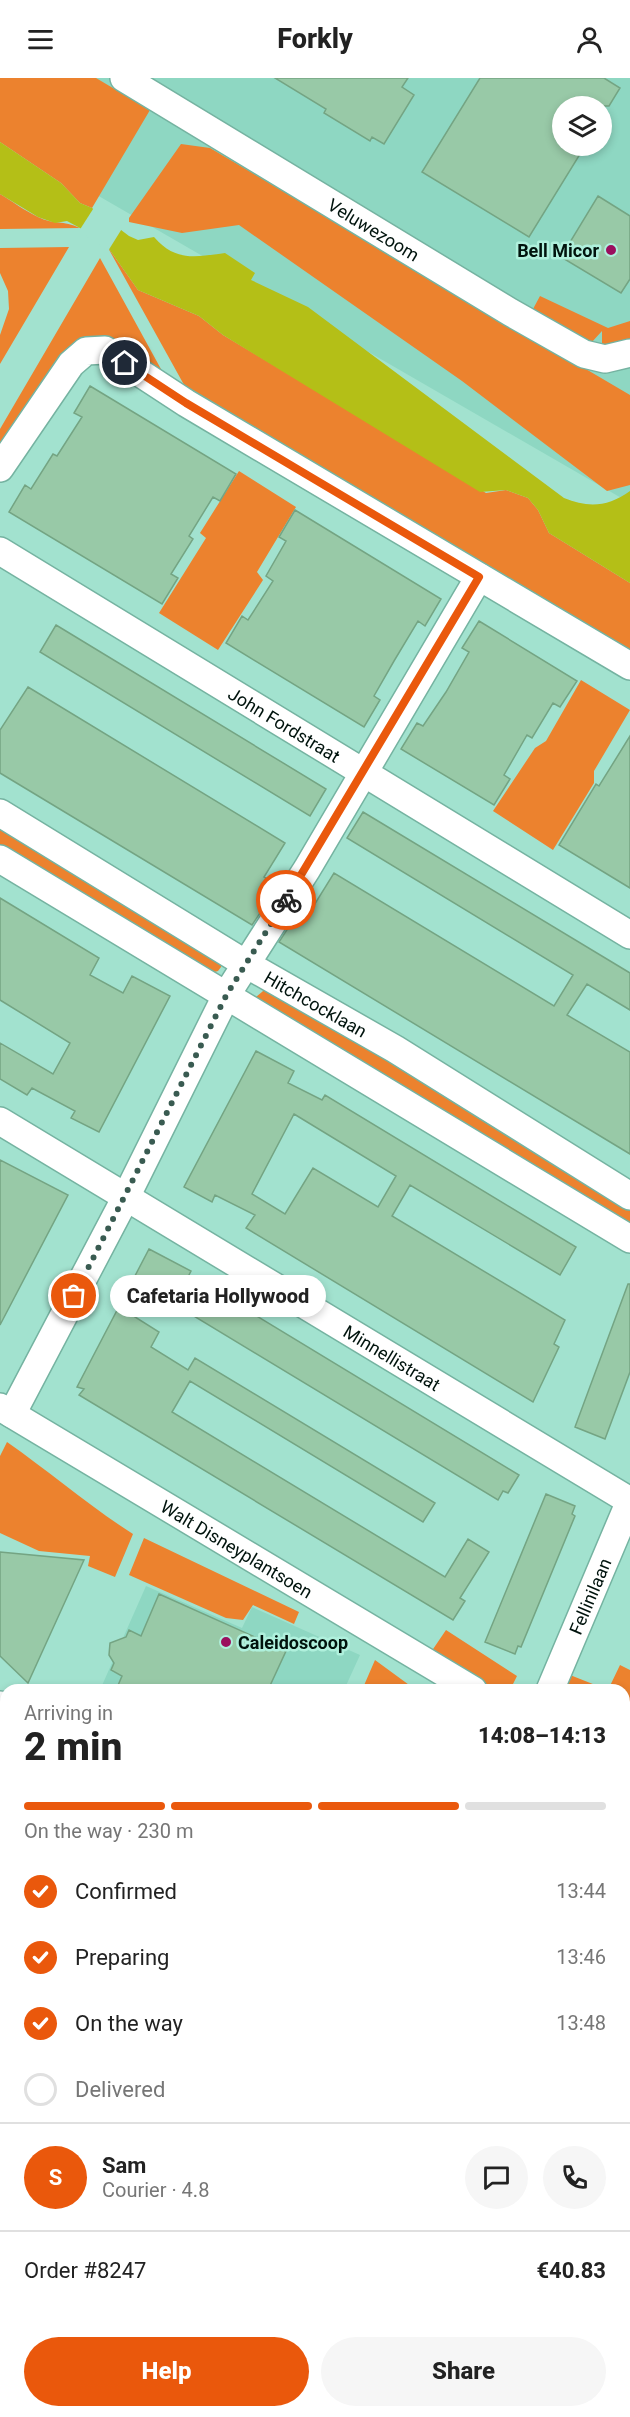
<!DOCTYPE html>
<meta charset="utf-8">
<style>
:root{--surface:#fff;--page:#f6f6f6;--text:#222;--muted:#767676;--line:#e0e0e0;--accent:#ea580c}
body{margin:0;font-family:Roboto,sans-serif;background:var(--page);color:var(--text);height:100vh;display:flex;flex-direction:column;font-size:22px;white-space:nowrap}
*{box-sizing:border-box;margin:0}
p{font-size:20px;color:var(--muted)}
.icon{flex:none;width:33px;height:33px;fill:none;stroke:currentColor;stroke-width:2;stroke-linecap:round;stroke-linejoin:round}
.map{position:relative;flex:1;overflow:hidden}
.panel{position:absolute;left:0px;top:1606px;width:630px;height:734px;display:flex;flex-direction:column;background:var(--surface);border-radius:18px 18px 0 0;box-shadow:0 3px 9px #0003}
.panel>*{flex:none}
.tools{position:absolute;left:552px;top:18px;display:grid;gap:12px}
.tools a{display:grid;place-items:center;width:60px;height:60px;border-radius:50%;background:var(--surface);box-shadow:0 3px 9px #0003;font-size:30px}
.pin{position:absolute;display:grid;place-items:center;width:51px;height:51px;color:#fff;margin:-26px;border:3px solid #fff;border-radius:50%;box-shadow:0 2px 6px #0007}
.courier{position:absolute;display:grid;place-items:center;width:60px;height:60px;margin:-30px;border:4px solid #ea580c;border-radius:50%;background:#fff;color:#222;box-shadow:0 2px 8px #0007}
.bubble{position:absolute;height:42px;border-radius:21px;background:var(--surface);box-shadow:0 3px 9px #0003;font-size:20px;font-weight:800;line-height:42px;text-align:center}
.overview em{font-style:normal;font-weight:800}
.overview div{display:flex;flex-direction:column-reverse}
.overview{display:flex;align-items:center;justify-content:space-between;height:102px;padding:0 24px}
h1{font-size:39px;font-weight:800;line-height:45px}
.bar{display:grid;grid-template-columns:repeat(4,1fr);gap:9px 6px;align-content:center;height:72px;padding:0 24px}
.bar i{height:8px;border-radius:4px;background:var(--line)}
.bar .active{background:var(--accent)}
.bar p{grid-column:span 4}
.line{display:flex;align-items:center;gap:15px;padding:0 24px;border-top:2px solid var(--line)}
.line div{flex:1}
.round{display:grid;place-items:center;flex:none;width:63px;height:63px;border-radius:32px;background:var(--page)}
ol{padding:0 24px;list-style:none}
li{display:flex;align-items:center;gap:18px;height:66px}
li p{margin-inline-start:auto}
li .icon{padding:6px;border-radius:50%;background:var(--accent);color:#fff;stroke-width:4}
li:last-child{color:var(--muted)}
li i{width:33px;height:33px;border:3px solid var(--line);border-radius:50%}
.action{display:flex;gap:12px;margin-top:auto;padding:12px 24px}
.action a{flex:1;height:69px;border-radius:36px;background:var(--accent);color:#fff;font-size:24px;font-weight:800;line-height:69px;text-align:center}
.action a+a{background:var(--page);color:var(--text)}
header{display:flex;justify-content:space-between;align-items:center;height:78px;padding:0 24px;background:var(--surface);font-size:27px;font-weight:800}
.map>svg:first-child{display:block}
</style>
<header><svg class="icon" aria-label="menu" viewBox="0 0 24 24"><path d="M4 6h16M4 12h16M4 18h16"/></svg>Forkly<svg class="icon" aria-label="person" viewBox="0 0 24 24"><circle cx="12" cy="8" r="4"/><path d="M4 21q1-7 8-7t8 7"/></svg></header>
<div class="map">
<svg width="630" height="2339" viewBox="0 0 630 2339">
<rect width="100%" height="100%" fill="#a2e2cf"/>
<path fill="#8ed7c2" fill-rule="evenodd" d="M 0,0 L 630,0 L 630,425 L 0,61 ZM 562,28 L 602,28 L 602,68 L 562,68 Z
M 146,1508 L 242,1550 L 252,1529 L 360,1577 L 344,1612 L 100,1612 Z"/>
<path fill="#ec822e" d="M 0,0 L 96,0 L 150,32 L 92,130 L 80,125 L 61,105 L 0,64 Z
M 181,66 L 210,70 L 630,317 L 630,407 L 607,413 L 462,303 L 239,147 L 182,155 L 129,144 L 129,140 Z
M 0,116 C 12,123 25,133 38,139 C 54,147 63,142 80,150 L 0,151 Z
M 107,168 L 138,212 L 199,238 L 223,257 L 486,415 L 506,412 L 528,420 L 538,432 L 549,455 L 630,505 L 630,577 L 188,314 Z
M 69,169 L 0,286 L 0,257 L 9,231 L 8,213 L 0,195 L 0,170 Z
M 100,180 L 167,302 L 90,263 L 0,378 L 0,351 Z
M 540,218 L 608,250 L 630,243 L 630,263 L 602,267 L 602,253 L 591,265 L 533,231 Z
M 239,393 L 296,429 L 257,494 L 263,502 L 218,572 L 159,535 L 206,460 L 200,455 Z
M 581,602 L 630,632 L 594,693 L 594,705 L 553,772 L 493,733 L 535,670 L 546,663 Z
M 0,746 L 221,883 L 221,889 L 218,893 L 211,895 L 0,767 Z
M 269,908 L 630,1124 L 630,1149 L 259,924 L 256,919 Z
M 7,1364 C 50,1394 89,1428 133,1456 L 115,1499 L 88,1488 L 90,1478 L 39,1473 L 0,1455 L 0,1378 Z
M 144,1460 L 299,1534 L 294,1546 L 253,1527 L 243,1542 L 226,1540 L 129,1497 Z
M 446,1552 L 517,1598 L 510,1612 L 489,1612 L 429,1577 Z
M 375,1582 L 416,1612 L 362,1612 Z
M 620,1587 L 630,1592 L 630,1681 L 624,1679 L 624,1612 L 562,1612 L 570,1597 L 608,1612 Z
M 624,1691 L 630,1694 L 630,1881 L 624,1894 Z
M 630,1913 L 630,2014 L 624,2034 L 624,1927 Z
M 0,2156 L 6,2158 L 6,2184 L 0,2181 Z
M 221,2334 L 418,2334 L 416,2339 L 219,2339 Z
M 444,2334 L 509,2334 L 507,2339 L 442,2339 Z"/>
<path fill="#b4bf17" d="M 0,64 L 61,105 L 80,125 L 92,130 L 129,158 L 138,162 L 154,159 C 176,184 195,179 225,175 L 255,195 L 251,202 L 308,229 L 564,420 C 588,430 608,429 630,413 L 630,505 L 549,455 L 538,432 L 528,420 L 506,412 L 480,414 L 223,257 L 199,238 L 138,212 L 107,168 L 80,150 L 67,143 L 55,145 L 38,139 L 0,116 Z
M 630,2014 L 630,2339 L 507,2339 L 509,2334 L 624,2334 L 624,2034 Z"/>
<path fill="#a2e2cf" d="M 95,128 L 123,149 L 108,173 L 79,153 Z"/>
<path fill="#98c9a7" stroke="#74a483" stroke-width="1.5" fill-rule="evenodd" d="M 275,0 L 408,0 L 402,9 L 414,17 L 384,66 L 372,59 L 370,63 L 324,35 L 326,31 Z
M 480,0 L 604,0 L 620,10 L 609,28 L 562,28 L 562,68 L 585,68 L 529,159 L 422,94 Z
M 598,118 L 630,138 L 630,201 L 621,215 L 561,179 Z
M 90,308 L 236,396 L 220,423 L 213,419 L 189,458 L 193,461 L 171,496 L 178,500 L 162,526 L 9,434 L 25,407 L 31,411 L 53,376 L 57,378 L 82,339 L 74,335 Z
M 295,432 L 441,521 L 425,548 L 418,543 L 394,583 L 374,618 L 380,622 L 364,649 L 226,565 L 242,538 L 248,542 L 273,503 L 266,498 L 286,463 L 279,459 Z
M 479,543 L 577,603 L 560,629 L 553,625 L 532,660 L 527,657 L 504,697 L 510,701 L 494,727 L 401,671 L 417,645 L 423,648 L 446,614 L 469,574 L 462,570 Z
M 56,547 L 326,711 L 310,738 L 40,574 Z
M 28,609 L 285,765 L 264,799 L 278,808 L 252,847 L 0,695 L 0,652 Z
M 630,658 L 630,810 L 559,767 L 596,706 L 599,708 Z
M 363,734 L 630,895 L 630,932 L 587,906 L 567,937 L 630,974 L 630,1076 L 279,864 L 305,824 L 313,829 L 334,795 L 554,928 L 573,897 L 347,760 Z
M 0,820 L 99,880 L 90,897 L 123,915 L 132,898 L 170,918 L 99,1054 L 71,1040 L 75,1033 L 32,1010 L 27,1017 L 0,1001 L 0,965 L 53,996 L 70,965 L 0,922 Z
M 256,973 L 294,993 L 288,1005 L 322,1022 L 325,1017 L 576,1169 L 560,1197 L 410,1107 L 392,1138 L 565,1242 L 554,1266 L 559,1269 L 533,1324 L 246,1150 L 255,1137 L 215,1117 L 212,1124 L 184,1109 ZM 294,1036 L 396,1098 L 378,1129 L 313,1090 L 285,1136 L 252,1116 Z
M 0,1082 L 68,1117 L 0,1247 Z
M 149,1171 L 191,1193 L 189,1197 L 519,1397 L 508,1415 L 503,1413 L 498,1422 L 151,1212 L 135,1239 L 159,1254 L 151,1269 L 188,1292 L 195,1280 L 435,1425 L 423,1444 L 190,1303 L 172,1334 L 445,1499 L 468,1461 L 489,1474 L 460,1520 L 465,1523 L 453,1542 L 79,1317 L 84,1311 L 77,1309 Z
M 628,1206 L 630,1206 L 630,1294 L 605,1361 L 575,1349 Z
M 546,1416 L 575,1428 L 572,1436 L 575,1438 L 521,1569 L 518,1568 L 515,1576 L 485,1564 Z
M 0,1474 L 84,1482 L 28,1605 L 0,1578 Z
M 159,1516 L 286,1573 L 268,1612 L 116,1612 L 122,1598 L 111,1592 L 114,1585 L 109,1577 L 110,1565 L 126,1559 L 129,1552 L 141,1558 Z"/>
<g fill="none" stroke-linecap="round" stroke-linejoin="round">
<defs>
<g id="street">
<path id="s1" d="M 124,0 L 510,234 L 584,276 L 605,281 L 630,275"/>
<path d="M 0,390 L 71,286 L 86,273 L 105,272 L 186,325 L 630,588"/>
<path id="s2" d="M 0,473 L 630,857"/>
<path id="s3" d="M 0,735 L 246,886 L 395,971 L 630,1118"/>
<path d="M 0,781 L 630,1161"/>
<path id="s4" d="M 0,1043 L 630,1423"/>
<path id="s5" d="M 0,1329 L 473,1612"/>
<path d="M 12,1336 L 126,1119 L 227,916 L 307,791 L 479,499"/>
<path id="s6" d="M 550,1612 L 630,1423"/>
<path d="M 0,1627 L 6,1630"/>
<path d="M 0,1895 L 6,1898"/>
<path d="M 0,2139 L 6,2142"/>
<path d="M 0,2193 L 6,2196"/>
<path d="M 214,2339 L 216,2334"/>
</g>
</defs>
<use href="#street" stroke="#75b3a1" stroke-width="30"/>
<use href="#street" stroke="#fff" stroke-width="27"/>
</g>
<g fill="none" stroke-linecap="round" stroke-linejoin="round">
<path stroke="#395b51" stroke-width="6" stroke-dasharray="0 10.8" d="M 74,1218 L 227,916 L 286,822"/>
<path stroke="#ea580c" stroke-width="8" d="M 125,285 L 186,325 L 479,499 L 286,822"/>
</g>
<g fill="#9b0f5e" stroke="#aff0dc" stroke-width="2">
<circle cx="611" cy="172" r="6"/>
<circle cx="226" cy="1564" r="6"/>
</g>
<g text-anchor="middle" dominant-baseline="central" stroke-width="5" stroke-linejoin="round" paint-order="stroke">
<g font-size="18" fill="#00130d" stroke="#aff0dc">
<text stroke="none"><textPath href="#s1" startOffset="292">Veluwezoom</textPath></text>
<text stroke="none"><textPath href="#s2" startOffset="333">John Fordstraat</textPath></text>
<text stroke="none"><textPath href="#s3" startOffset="369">Hitchcocklaan</textPath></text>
<text stroke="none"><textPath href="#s4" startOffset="458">Minnellistraat</textPath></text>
<text stroke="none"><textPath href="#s5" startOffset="276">Walt Disneyplantsoen</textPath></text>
<text stroke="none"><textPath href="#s6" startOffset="102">Fellinilaan</textPath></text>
</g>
<g font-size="18" font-weight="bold" fill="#00130d" stroke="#aff0dc" text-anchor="end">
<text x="599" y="172">Bell Micor</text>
<text x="238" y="1564" text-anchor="start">Caleidoscoop</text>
</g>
</g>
</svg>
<div class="tools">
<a><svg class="icon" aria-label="layers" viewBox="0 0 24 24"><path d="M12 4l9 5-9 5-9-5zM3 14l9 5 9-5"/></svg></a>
</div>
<div class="pin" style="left:74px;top:1218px;background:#ea580c"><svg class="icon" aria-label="bag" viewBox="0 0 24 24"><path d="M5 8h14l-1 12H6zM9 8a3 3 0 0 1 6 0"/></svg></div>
<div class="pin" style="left:125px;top:285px;background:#1f2937"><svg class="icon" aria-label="home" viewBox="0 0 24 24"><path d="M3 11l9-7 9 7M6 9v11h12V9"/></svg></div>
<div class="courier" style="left:286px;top:822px"><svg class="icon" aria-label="bike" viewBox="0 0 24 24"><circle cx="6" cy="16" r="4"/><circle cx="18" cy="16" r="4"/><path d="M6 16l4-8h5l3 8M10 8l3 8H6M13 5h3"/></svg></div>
<div class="bubble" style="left:110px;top:1197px;width:216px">Cafetaria Hollywood</div>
<section class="panel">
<div class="overview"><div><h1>2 min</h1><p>Arriving in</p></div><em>14:08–14:13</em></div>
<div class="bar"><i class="active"></i><i class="active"></i><i class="active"></i><i></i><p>On the way · 230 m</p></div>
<ol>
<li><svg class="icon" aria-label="check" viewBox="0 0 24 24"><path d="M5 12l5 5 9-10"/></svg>Confirmed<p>13:44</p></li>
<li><svg class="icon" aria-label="check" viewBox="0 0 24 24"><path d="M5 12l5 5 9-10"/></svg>Preparing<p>13:46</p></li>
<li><svg class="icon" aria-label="check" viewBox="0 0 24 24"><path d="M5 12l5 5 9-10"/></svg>On the way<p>13:48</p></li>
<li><i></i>Delivered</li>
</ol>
<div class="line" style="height:108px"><b class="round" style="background:var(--accent);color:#fff">S</b><div><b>Sam</b><p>Courier · 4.8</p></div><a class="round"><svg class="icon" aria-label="chat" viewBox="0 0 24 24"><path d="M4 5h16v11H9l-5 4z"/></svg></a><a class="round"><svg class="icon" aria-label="phone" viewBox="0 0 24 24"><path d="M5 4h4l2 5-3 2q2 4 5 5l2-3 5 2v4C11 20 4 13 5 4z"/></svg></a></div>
<div class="line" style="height:78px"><div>Order #8247</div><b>€40.83</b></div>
<div class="action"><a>Help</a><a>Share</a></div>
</section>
</div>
